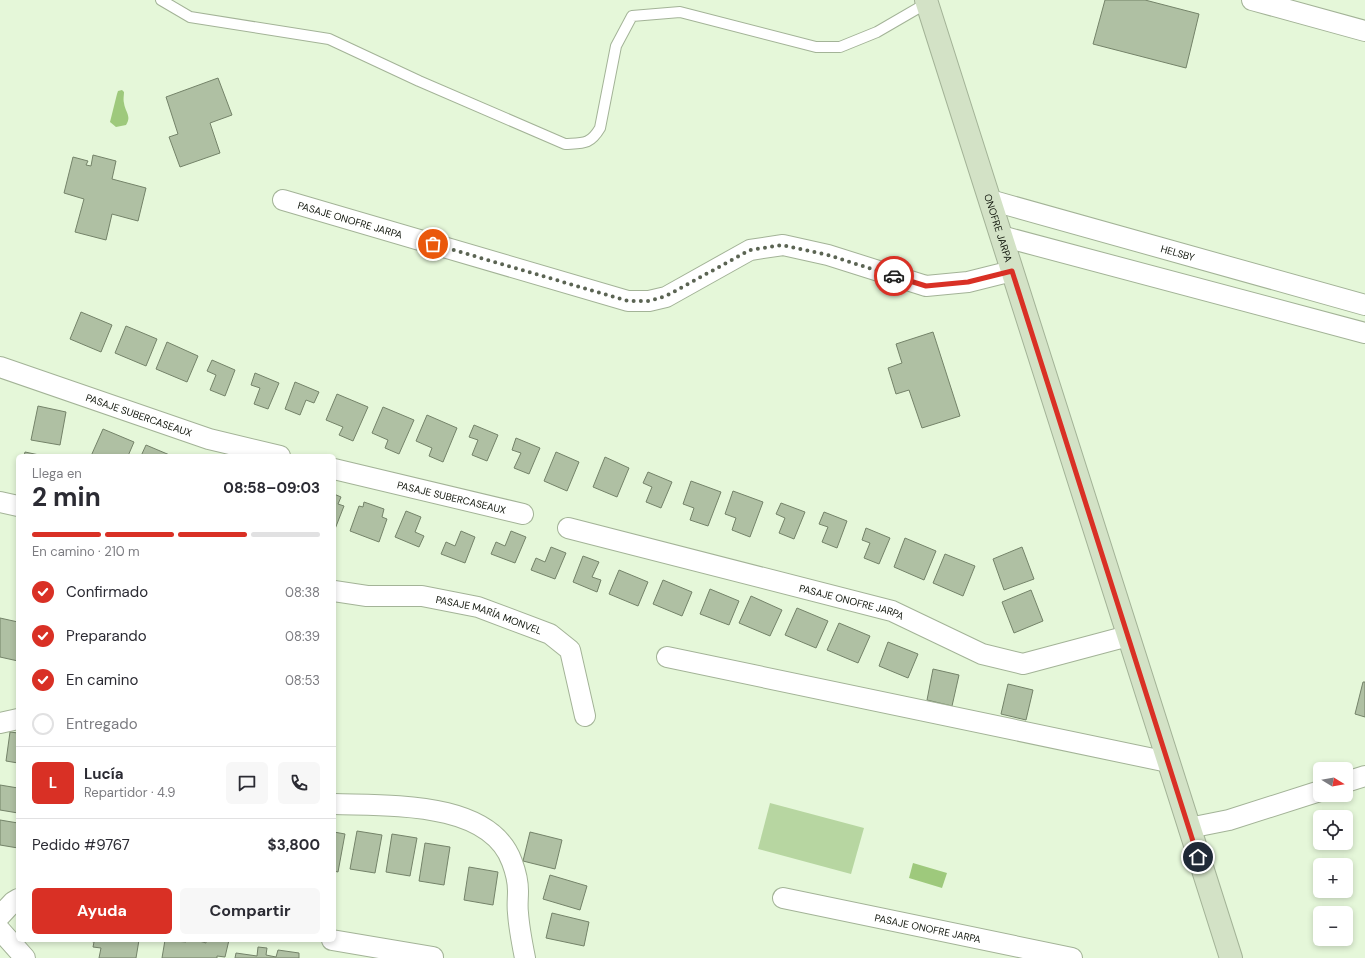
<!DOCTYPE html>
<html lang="es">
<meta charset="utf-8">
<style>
:root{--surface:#fff;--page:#f7f7f7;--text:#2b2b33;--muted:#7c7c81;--line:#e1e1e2;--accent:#d93025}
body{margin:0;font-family:"DM Sans",sans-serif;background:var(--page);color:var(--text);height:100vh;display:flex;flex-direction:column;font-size:15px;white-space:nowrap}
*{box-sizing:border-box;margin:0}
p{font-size:13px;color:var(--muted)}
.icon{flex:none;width:22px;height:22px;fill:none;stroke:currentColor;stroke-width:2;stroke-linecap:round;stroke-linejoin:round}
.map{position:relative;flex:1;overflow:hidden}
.drawer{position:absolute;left:16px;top:454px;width:320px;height:488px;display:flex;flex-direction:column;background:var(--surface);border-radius:6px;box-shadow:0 2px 6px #0003}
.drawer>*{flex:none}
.needle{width:26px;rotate:101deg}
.tools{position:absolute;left:1313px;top:762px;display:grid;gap:8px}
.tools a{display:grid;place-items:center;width:40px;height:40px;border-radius:6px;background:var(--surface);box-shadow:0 2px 6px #0003;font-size:20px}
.pin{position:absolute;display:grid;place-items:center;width:34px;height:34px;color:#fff;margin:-17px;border:2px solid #fff;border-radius:50%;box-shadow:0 1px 4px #0007}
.courier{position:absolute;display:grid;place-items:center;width:40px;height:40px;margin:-20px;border:3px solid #d93025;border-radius:50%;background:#fff;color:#222;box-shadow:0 1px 5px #0007}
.headline em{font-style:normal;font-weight:700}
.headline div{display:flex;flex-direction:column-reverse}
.headline{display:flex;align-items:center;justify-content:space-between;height:68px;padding:0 16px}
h1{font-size:26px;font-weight:700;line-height:30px}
.bar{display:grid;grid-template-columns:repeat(4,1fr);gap:6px 4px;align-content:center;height:48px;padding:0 16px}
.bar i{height:5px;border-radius:3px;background:var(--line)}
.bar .on{background:var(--accent)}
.bar p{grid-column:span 4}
.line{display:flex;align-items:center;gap:10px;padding:0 16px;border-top:1px solid var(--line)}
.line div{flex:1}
.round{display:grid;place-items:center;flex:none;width:42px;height:42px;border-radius:6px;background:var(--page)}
ol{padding:0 16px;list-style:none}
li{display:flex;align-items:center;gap:12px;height:44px}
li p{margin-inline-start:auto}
li .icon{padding:4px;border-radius:50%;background:var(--accent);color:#fff;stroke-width:4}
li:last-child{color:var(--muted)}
li i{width:22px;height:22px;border:2px solid var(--line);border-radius:50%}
.cta{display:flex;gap:8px;margin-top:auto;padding:8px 16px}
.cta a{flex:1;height:46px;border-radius:6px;background:var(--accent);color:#fff;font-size:16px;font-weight:700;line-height:46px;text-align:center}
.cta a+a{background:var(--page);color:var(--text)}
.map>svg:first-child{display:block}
</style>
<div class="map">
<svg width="1365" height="958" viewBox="0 0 1365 958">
<rect width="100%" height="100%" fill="#e5f7d9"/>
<path fill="#b7d6a1" d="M 770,803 L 864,828 L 851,874 L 758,849 Z"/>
<path fill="#9ec97c" d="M 122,90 L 124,92 C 124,95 123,100 124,103 C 125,112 132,116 126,125 L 116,127 L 110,122 L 117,94 L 118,91 Z
M 913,863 L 947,873 L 942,888 L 909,878 Z"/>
<path fill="#afc0a3" stroke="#748369" d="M 1105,0 L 1145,0 L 1199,14 L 1186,68 L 1093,44 Z
M 218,78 L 232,115 L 210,123 L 220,153 L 180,167 L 169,137 L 178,134 L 166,97 Z
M 93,155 L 116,161 L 112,179 L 146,188 L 138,221 L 112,214 L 106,240 L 75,232 L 84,199 L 64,193 L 73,157 L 88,161 L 86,165 L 91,166 Z
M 81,312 L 112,325 L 101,352 L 70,339 Z
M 126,326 L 157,339 L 146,366 L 115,353 Z
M 933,332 L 960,416 L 922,428 L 909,390 L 896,394 L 888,368 L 902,363 L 896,344 Z
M 167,342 L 198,356 L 187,382 L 156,369 Z
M 212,360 L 235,370 L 225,396 L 210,390 L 216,375 L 207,371 Z
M 255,373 L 279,383 L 268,409 L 254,404 L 260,388 L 251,385 Z
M 295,382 L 319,392 L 314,403 L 306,400 L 300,415 L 285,409 Z
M 337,394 L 368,407 L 353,441 L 339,435 L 343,427 L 326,420 Z
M 38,406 L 66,412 L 60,445 L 31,440 Z
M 383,407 L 414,420 L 399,454 L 385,448 L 388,440 L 372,433 Z
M 427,415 L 457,428 L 443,462 L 429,456 L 432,448 L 416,441 Z
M 474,425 L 498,435 L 487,461 L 472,455 L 478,440 L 469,437 Z
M 103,429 L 134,442 L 128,456 L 91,456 Z
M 516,438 L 540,448 L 529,474 L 514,468 L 521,453 L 512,450 Z
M 146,445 L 172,456 L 141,456 Z
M 25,452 L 44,456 L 24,456 Z
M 556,452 L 579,462 L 567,491 L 544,481 Z
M 605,457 L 629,468 L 617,497 L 593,487 Z
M 648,472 L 672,482 L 661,508 L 646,502 L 652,487 L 643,483 Z
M 691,481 L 721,492 L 708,526 L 690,520 L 694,508 L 683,504 Z
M 733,491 L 763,502 L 750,537 L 732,530 L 736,518 L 725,514 Z
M 334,494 L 341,497 L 338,504 L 344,506 L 335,529 Z
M 364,502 L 384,509 L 382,517 L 387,519 L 379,542 L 350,531 L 359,506 L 363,507 Z
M 781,503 L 805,512 L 794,539 L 779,533 L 785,518 L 776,514 Z
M 406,511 L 421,517 L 415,532 L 424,536 L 419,547 L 395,537 Z
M 824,512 L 847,521 L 837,548 L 822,542 L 828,527 L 819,524 Z
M 866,528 L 890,538 L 879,564 L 864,558 L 870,543 L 862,540 Z
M 461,531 L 475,537 L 465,563 L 441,554 L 446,542 L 455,546 Z
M 511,531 L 526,537 L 515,563 L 491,554 L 496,542 L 505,546 Z
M 905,538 L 936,551 L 924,580 L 894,567 Z
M 551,547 L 566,553 L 555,579 L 531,570 L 536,558 L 545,562 Z
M 1022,547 L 1034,579 L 1004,590 L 993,559 Z
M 945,554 L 975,566 L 963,596 L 933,583 Z
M 583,556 L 599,562 L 592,577 L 601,580 L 597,592 L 573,582 Z
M 619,570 L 648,582 L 638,606 L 609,594 Z
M 663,580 L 692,592 L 682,616 L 653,604 Z
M 710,589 L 739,601 L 729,625 L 700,614 Z
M 1031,590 L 1043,621 L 1014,633 L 1002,602 Z
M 751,596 L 782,610 L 770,636 L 739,623 Z
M 797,608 L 828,621 L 816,648 L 785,635 Z
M 0,618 L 18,622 L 18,661 L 0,657 Z
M 839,623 L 870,636 L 858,663 L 827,650 Z
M 888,642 L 918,654 L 908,678 L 879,666 Z
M 933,669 L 959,675 L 952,706 L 927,700 Z
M 1363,682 L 1365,682 L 1365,717 L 1355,714 Z
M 1008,684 L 1033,690 L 1026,720 L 1001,714 Z
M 10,732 L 18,733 L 18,763 L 6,761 Z
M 0,785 L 18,788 L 18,813 L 0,810 Z
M 0,820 L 18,823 L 18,848 L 0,845 Z
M 357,831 L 382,835 L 375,873 L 350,869 Z
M 334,832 L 345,834 L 338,872 L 334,871 Z
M 530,832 L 562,840 L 555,869 L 523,861 Z
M 392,834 L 417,838 L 410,876 L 386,872 Z
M 425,843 L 450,847 L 444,885 L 419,881 Z
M 469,867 L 498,872 L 493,905 L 464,900 Z
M 550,875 L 587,886 L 580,910 L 543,899 Z
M 552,913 L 589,922 L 584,946 L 546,938 Z
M 85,940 L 139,940 L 136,958 L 99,958 L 101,948 L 93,947 L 94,942 Z
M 165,940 L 186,942 L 186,940 L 196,940 L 206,943 L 206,940 L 229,940 L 225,957 L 217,956 L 217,958 L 162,958 Z
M 258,947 L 267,948 L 266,955 L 276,957 L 278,950 L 299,953 L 299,958 L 235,958 L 236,953 L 257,956 Z"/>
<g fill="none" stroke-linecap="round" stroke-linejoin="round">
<defs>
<path id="lane" d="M 161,0 L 190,17 L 329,39 L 419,81 L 565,144 C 583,143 590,145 600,128 L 616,46 L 632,16 L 680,12 L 816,47 L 840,47 L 877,32 L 927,3"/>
<g id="street">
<path d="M 1252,0 L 1365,31"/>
<path id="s1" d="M 283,200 L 628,301 L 649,301 L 666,297 L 750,250 L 783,245 L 828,255 L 926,286 L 968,282 L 1012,271"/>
<path id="s2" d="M 990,200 L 1365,305"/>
<path d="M 1001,236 L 1365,333"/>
<path id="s3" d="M 0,367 L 209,439 L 280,456"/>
<path id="s4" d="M 334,469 L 523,514"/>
<path d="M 0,502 L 18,506"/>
<path id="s5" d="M 568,528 L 892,611 L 982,654 L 1023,664 L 1128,636"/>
<path id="s6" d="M 334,591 L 367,596 L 422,596 L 478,607 L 550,634 L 570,650 L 585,716"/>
<path d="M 667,657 L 1168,762"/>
<path d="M 0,723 L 18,719"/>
<path d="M 1346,782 L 1365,776"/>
<path d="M 334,804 C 387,806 490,800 512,862 C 515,870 518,882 518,891 C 518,899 517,906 518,913 C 519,928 522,943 525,958"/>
<path d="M 1189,828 L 1229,820 L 1320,791"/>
<path id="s7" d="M 783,898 L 1072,958"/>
<path d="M 0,916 L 13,902 L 18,899"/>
<path d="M 0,930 L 25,958"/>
<path d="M 332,940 L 433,957"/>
</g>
<g id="secondary">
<path id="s8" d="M 926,0 L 1231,958"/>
</g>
</defs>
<use href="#lane" stroke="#a3b397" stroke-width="12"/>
<use href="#street" stroke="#a3b397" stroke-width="22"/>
<use href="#secondary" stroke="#a3b397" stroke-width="24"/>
<use href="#lane" stroke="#fff" stroke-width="10"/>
<use href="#street" stroke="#fff" stroke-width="20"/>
<use href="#secondary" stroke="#d3e2c6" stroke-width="22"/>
</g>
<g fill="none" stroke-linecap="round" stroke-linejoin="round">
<path stroke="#5b6453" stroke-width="4" stroke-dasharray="0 7.2" d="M 433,244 L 628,301 L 649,301 L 666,296 L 750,250 L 782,245 L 828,255 L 894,276"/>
<path stroke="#d93025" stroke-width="5" d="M 894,276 L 926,286 L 968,282 L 1012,271 L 1198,857"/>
</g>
<g text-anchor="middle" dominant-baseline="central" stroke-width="3" stroke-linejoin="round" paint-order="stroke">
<g font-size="10" fill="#10150b" stroke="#fbfff9">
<text stroke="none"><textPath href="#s1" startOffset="70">PASAJE ONOFRE JARPA</textPath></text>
<text stroke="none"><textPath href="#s8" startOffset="239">ONOFRE JARPA</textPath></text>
<text stroke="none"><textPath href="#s2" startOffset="195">HELSBY</textPath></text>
<text stroke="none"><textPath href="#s3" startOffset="147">PASAJE SUBERCASEAUX</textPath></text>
<text stroke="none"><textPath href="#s4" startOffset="121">PASAJE SUBERCASEAUX</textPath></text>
<text stroke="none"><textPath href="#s5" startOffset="293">PASAJE ONOFRE JARPA</textPath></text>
<text stroke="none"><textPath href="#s6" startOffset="158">PASAJE MARÍA MONVEL</textPath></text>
<text stroke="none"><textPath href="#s7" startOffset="148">PASAJE ONOFRE JARPA</textPath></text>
</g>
</g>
</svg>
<div class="tools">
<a><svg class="needle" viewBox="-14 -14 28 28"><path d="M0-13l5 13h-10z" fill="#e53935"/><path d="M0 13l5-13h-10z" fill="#7c7c81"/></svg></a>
<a><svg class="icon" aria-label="locate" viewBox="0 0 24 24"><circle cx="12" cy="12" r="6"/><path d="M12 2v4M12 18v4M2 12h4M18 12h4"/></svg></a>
<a>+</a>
<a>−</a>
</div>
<div class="pin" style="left:433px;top:244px;background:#ea580c"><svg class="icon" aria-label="bag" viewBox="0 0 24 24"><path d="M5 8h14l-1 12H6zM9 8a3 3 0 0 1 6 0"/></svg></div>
<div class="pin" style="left:1198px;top:857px;background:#1f2937"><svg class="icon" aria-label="home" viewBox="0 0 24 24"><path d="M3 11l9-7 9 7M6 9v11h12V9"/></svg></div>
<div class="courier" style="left:894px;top:276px"><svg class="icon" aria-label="car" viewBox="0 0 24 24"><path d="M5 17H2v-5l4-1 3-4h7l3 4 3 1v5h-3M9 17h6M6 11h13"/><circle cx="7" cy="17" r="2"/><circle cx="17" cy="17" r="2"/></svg></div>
<section class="drawer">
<div class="headline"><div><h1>2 min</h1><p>Llega en</p></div><em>08:58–09:03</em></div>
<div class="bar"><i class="on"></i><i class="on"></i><i class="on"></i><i></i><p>En camino · 210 m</p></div>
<ol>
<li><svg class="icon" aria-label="check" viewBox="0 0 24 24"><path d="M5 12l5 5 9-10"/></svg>Confirmado<p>08:38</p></li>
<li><svg class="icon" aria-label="check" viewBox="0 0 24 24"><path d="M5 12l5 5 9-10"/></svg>Preparando<p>08:39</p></li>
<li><svg class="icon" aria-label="check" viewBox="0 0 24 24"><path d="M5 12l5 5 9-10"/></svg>En camino<p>08:53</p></li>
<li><i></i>Entregado</li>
</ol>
<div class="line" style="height:72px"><b class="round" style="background:var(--accent);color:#fff">L</b><div><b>Lucía</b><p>Repartidor · 4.9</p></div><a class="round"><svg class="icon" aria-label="chat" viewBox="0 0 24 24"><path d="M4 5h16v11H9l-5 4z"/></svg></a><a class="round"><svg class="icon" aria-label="phone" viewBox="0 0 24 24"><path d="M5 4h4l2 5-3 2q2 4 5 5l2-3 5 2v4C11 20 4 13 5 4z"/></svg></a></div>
<div class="line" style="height:52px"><div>Pedido #9767</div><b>$3,800</b></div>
<div class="cta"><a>Ayuda</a><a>Compartir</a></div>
</section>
</div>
